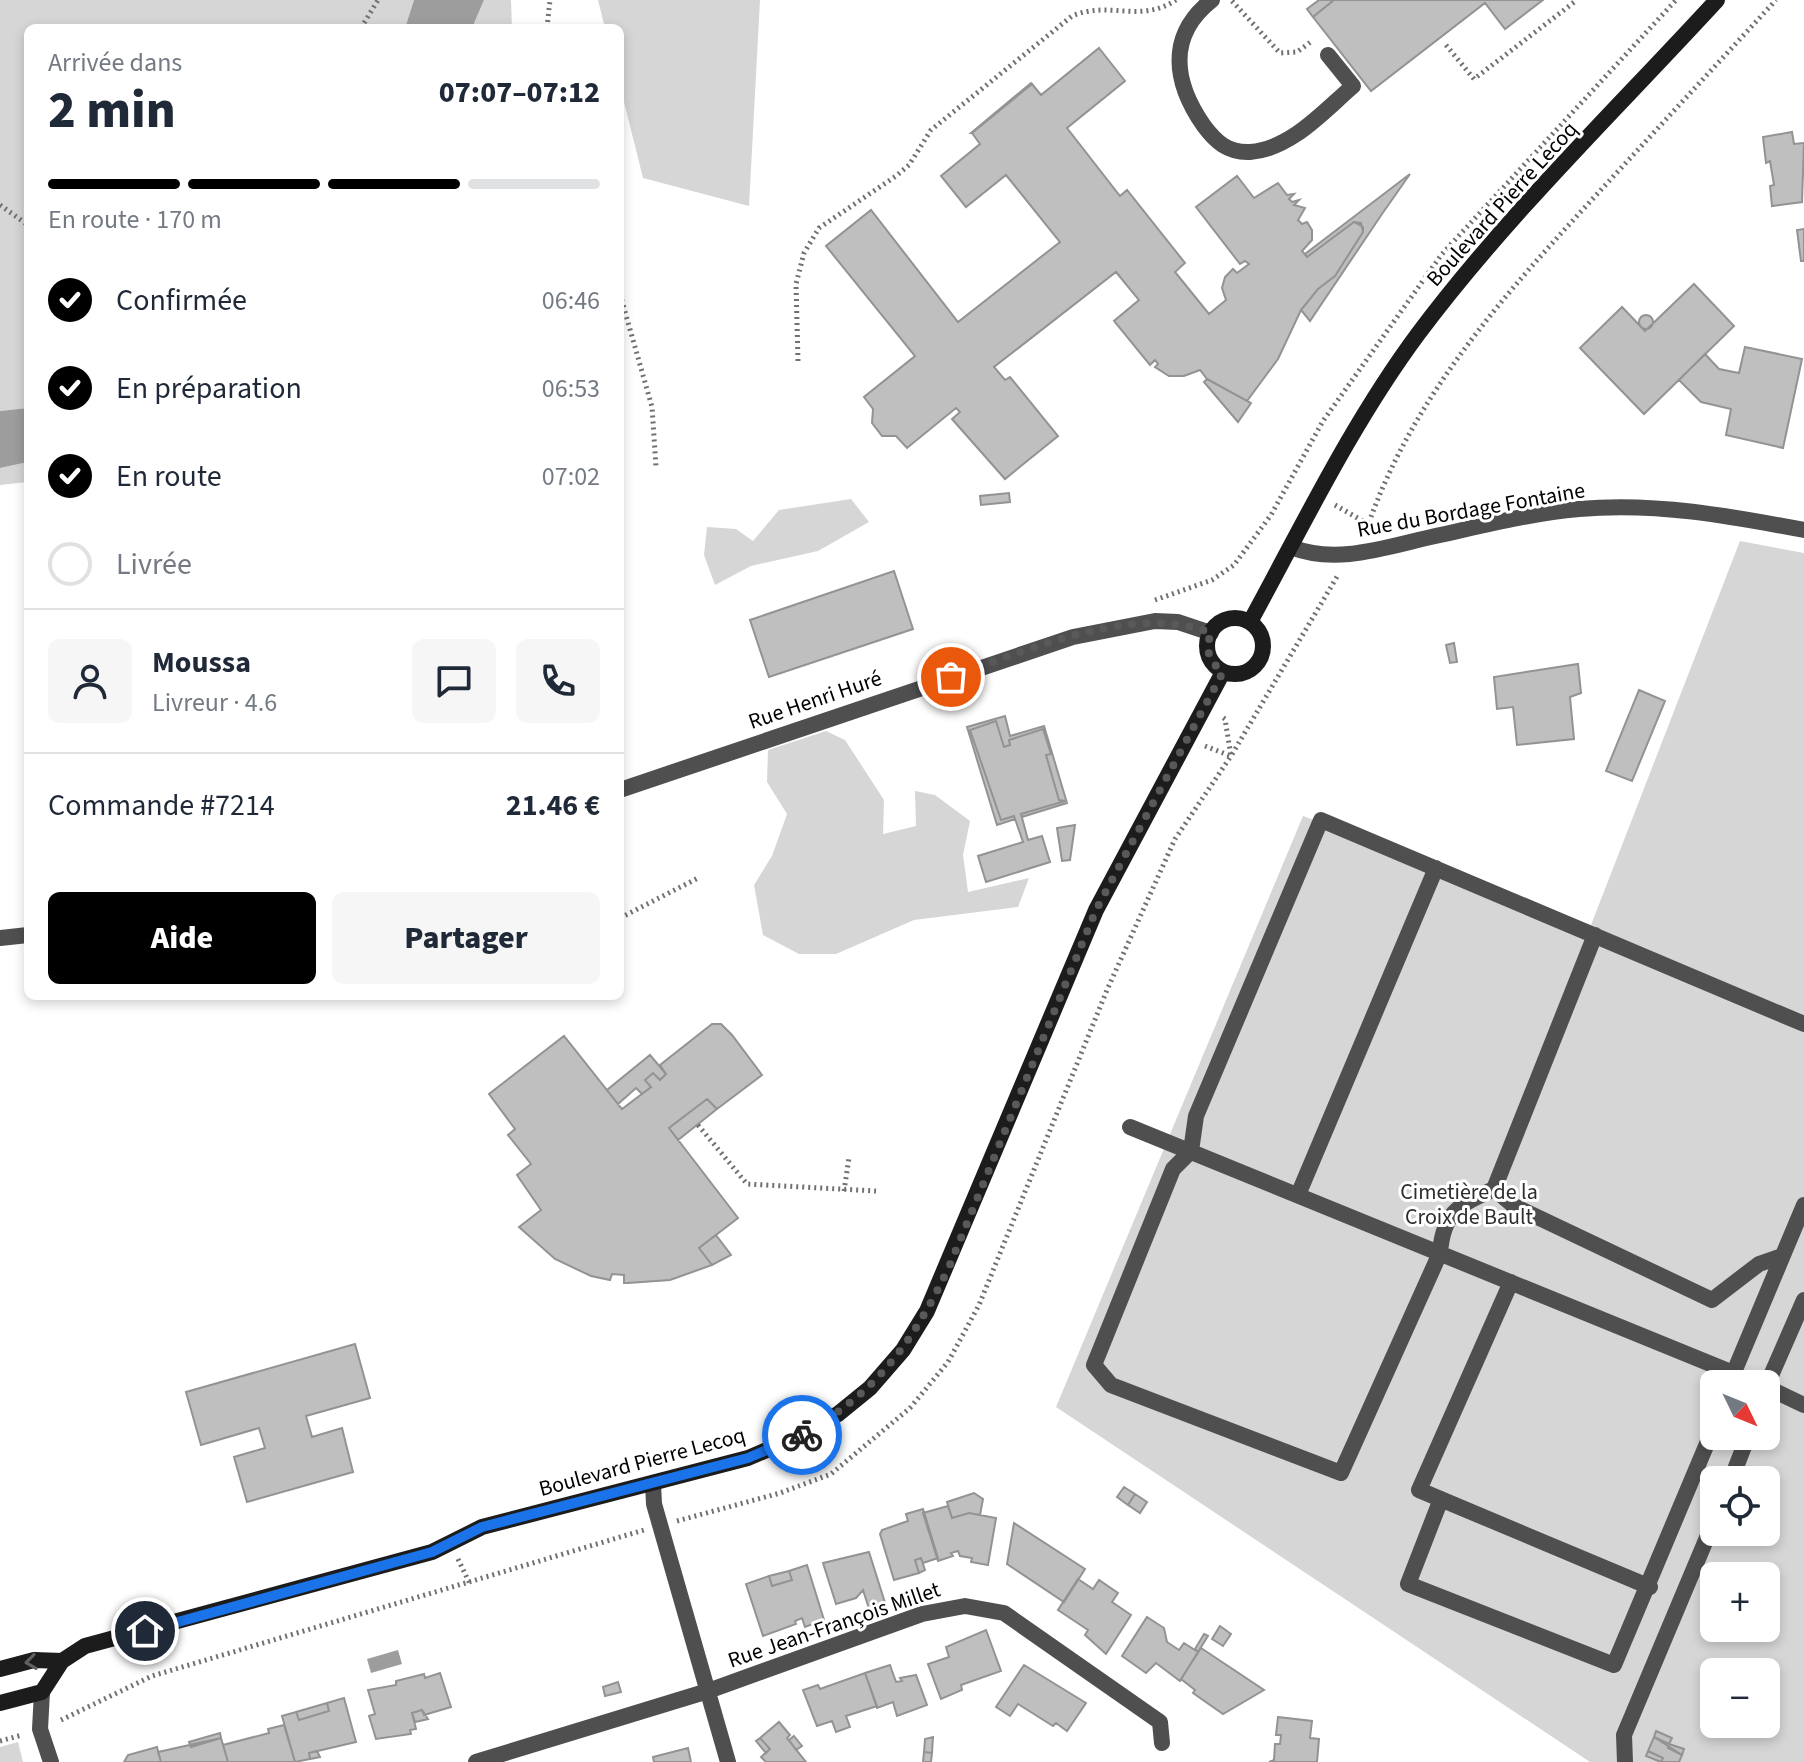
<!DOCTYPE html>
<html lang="fr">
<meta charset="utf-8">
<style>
:root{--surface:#fff;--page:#f6f6f7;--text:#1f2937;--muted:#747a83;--line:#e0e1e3;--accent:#000}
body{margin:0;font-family:"Source Sans 3",sans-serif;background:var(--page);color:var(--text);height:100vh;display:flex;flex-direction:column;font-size:30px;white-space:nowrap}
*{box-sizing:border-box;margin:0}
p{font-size:26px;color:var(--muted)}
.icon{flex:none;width:44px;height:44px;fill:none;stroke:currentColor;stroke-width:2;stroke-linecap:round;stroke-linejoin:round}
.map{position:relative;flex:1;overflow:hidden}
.drawer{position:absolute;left:24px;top:24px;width:600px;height:976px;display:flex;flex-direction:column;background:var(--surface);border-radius:12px;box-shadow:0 4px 12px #0003}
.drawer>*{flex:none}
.needle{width:52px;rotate:133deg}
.fabs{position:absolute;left:1700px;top:1370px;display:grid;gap:16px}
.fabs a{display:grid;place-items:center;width:80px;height:80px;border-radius:12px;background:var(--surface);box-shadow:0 4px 12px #0003;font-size:40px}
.pin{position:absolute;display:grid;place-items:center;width:68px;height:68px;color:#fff;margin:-34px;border:4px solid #fff;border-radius:50%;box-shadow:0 2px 8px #0007}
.courier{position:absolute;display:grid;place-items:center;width:80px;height:80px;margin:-40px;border:6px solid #1a73e8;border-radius:50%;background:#fff;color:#222;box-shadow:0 2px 10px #0007}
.overview em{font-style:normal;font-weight:800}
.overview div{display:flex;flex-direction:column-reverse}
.overview{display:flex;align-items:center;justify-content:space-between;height:136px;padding:0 24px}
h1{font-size:52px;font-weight:800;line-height:60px}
.bar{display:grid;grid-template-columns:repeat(4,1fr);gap:12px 8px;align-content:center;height:96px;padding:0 24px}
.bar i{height:10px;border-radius:6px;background:var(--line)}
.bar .active{background:var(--accent)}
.bar p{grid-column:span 4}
.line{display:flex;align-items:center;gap:20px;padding:0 24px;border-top:2px solid var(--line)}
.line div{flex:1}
.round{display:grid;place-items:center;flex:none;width:84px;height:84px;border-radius:12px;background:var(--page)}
ol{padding:0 24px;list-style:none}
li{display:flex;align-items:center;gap:24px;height:88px}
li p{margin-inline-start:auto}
li .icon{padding:8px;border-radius:50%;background:var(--accent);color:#fff;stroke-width:4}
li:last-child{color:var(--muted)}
li i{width:44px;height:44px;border:4px solid var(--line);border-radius:50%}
.cta{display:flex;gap:16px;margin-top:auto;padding:16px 24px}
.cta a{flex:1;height:92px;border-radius:12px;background:var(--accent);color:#fff;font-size:32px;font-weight:800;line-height:92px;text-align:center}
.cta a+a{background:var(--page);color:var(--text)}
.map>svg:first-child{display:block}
</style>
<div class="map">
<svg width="1804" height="1762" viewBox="0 0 1804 1762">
<rect width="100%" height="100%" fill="#fff"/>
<path fill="#d6d6d6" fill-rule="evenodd" d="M 0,0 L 414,0 L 405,28 L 28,28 L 28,408 L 0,411 Z
M 484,0 L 511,0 L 512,28 L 472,28 Z
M 598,0 L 760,0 L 749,206 L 643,178 L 620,86 L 620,28 L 605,28 Z
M 28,462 L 28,482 L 0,485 L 0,468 Z
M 851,499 L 869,522 L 818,551 L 751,566 L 715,585 L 704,555 L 707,527 L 736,529 L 753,541 L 779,510 Z
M 1740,541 L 1804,553 L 1804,1762 L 1590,1762 L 1056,1407 L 1303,816 L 1591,925 ZM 1714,1384 L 1766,1384 L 1766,1436 L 1714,1436 ZM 1714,1480 L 1766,1480 L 1766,1532 L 1714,1532 ZM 1714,1576 L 1766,1576 L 1766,1628 L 1714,1628 ZM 1714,1672 L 1766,1672 L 1766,1724 L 1714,1724 Z
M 826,731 L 845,740 L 884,800 L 883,834 L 916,826 L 915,791 L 935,795 L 970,821 L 963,855 L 968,892 L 1029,878 L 1018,907 L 914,920 L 836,954 L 799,954 L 763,935 L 754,885 L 772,856 L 787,814 L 767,782 L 768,750 Z
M 18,1742 L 23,1762 L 0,1762 L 0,1747 Z"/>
<path fill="#9d9d9d" d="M 414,0 L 484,0 L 472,28 L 405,28 Z
M 28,408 L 28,462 L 0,468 L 0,411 Z
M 398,1650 L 402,1664 L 371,1673 L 367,1659 Z"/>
<path fill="#bfbfbf" stroke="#939393" stroke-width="2" d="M 1319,0 L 1334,0 L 1313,17 L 1307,9 Z
M 1334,0 L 1543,0 L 1505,29 L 1485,3 L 1371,91 L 1313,17 Z
M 1099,48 L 1125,81 L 1067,128 L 1120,196 L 1127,190 L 1185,263 L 1175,272 L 1209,314 L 1226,300 L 1222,288 L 1225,277 L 1233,269 L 1237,273 L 1249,264 L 1245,261 L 1240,264 L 1196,207 L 1237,176 L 1254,198 L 1278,183 L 1287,195 L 1294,194 L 1289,199 L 1292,202 L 1299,200 L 1294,205 L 1305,208 L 1298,220 L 1302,224 L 1307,222 L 1312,230 L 1312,240 L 1302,251 L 1307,257 L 1354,222 L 1361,223 L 1363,232 L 1335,276 L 1318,289 L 1301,310 L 1278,359 L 1247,401 L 1207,379 L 1200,370 L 1184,376 L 1169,376 L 1155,367 L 1158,364 L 1155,360 L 1150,365 L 1114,321 L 1139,300 L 1116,272 L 994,367 L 1005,380 L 1010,377 L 1058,436 L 1005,479 L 952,419 L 960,412 L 956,408 L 907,448 L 896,436 L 882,436 L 872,423 L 873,409 L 864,397 L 915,356 L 826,246 L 871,210 L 958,322 L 1060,242 L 1006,175 L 966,207 L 941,176 L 980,144 L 972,133 L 1032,84 L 1041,95 Z
M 1032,84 L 972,133 L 971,133 L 1031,83 Z
M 1792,132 L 1794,144 L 1804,143 L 1802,202 L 1772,206 L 1770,186 L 1774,185 L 1770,161 L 1766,163 L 1763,137 Z
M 1410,174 L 1382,214 L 1310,321 L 1301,310 L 1318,289 L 1335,276 L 1363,232 L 1363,227 L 1354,222 L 1307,257 L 1305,254 Z
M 1804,229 L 1804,261 L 1801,261 L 1797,230 Z
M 1694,284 L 1734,326 L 1644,414 L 1580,348 L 1622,307 L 1645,331 Z
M1639 322a7 7 0 1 1 14 0a7 7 0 1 1-14 0Z
M 1745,347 L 1802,359 L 1783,448 L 1726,435 L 1731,409 L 1701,402 L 1679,380 L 1705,354 L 1719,369 L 1739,373 Z
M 1207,379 L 1251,403 L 1238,422 L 1204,382 Z
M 1009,493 L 1010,502 L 981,505 L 980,496 Z
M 894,571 L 913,629 L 769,677 L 750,620 Z
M 1454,643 L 1457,662 L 1450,663 L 1446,645 Z
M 1578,664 L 1581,693 L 1570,697 L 1574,739 L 1517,745 L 1513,707 L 1497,709 L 1494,677 Z
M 1639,690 L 1665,701 L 1632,781 L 1606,771 Z
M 1005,716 L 1010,736 L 1044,726 L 1067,803 L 1022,817 L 1021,814 L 1065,801 L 1059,800 L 1046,755 L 1051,754 L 1043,729 L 1009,740 L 1010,745 L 1004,747 L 996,721 L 970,730 L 1001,820 L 1014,816 L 1015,819 L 997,825 L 967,727 Z
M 996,721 L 1004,747 L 1010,745 L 1009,740 L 1043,729 L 1051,754 L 1046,755 L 1059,800 L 1065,801 L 1021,814 L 1028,840 L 1042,836 L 1050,862 L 986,882 L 978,856 L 1023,842 L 1014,816 L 1001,820 L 970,730 Z
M 1075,825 L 1070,860 L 1062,861 L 1057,828 Z
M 712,1024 L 721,1024 L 732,1035 L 762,1075 L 717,1109 L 707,1099 L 669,1128 L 738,1218 L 699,1248 L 712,1265 L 670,1280 L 628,1283 L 624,1283 L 624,1275 L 612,1274 L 610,1280 L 591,1276 L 555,1259 L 519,1227 L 541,1210 L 517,1175 L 531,1164 L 508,1135 L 515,1129 L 489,1094 L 564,1036 L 622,1109 L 651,1087 L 645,1080 L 653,1073 L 660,1080 L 666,1074 L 660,1065 Z
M 650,1055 L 666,1074 L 660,1080 L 653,1073 L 645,1080 L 651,1087 L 642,1094 L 636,1088 L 618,1104 L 607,1090 Z
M 707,1099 L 717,1109 L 678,1140 L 669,1128 Z
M 716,1235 L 731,1255 L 712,1265 L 699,1248 Z
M 355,1344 L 370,1398 L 306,1416 L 312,1437 L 342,1428 L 353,1472 L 247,1502 L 234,1457 L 265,1448 L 259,1428 L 201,1445 L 186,1392 Z
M 1124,1487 L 1135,1494 L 1128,1505 L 1117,1497 Z
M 974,1493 L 983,1499 L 980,1515 L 969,1513 L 952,1518 L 947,1502 Z
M 1135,1494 L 1147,1502 L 1140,1513 L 1128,1505 Z
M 948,1506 L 952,1518 L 969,1513 L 996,1518 L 988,1565 L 971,1562 L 972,1558 L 960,1556 L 958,1551 L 951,1553 L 953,1556 L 938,1561 L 923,1513 Z
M 923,1509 L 938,1558 L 923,1563 L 921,1558 L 915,1560 L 919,1573 L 894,1580 L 880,1534 L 882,1530 L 908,1521 L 906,1514 Z
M 1014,1523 L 1085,1569 L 1064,1602 L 1007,1564 Z
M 869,1552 L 886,1606 L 870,1612 L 863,1590 L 856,1598 L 836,1604 L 823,1563 Z
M 921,1558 L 925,1570 L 919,1573 L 915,1560 Z
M 807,1565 L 824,1620 L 805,1627 L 802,1618 L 795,1621 L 796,1624 L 763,1636 L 746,1584 L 769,1576 L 772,1586 L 792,1580 L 789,1571 Z
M 789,1571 L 792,1580 L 772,1586 L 769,1576 Z
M 1078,1579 L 1093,1589 L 1099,1580 L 1118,1593 L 1112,1602 L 1131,1615 L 1106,1654 L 1085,1635 L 1088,1630 L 1058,1610 Z
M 1147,1617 L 1164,1628 L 1167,1642 L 1179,1650 L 1184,1643 L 1198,1652 L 1180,1681 L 1156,1663 L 1146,1673 L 1122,1656 Z
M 1220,1626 L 1231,1634 L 1223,1646 L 1212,1639 Z
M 986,1630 L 1001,1671 L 961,1685 L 962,1690 L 941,1699 L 928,1664 L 949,1657 L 946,1647 Z
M 1204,1634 L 1208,1636 L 1198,1652 L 1195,1649 Z
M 1201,1648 L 1264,1690 L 1223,1714 L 1193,1693 L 1195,1690 L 1181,1679 Z
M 890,1665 L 896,1682 L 902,1681 L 900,1678 L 916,1675 L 927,1705 L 897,1716 L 893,1702 L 877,1708 L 865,1673 Z
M 1024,1665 L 1086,1703 L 1067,1731 L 1056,1723 L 1053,1726 L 1018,1704 L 1010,1716 L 996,1707 Z
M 440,1673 L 451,1707 L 424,1715 L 422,1710 L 412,1713 L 416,1729 L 410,1730 L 411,1734 L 376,1739 L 369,1716 L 375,1714 L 368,1690 L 396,1685 L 396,1681 L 424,1674 L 425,1678 Z
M 865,1673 L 877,1706 L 846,1716 L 850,1727 L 836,1732 L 832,1721 L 817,1726 L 803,1690 L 818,1685 L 820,1689 Z
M 618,1682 L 621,1692 L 605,1696 L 603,1687 Z
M 344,1698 L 356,1742 L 309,1753 L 310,1759 L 295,1762 L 282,1716 L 296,1712 L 299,1720 L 329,1711 L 327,1703 Z
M 327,1703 L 329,1711 L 299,1720 L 296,1712 Z
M 422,1710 L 428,1719 L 415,1722 L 412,1713 Z
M 1278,1717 L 1312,1721 L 1310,1738 L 1319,1739 L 1317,1762 L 1269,1762 L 1274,1760 L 1275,1744 L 1280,1744 L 1281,1735 L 1276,1735 Z
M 779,1722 L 790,1735 L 787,1738 L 806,1762 L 766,1762 L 761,1757 L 770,1749 L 760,1738 Z
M 284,1725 L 295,1762 L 228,1762 L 223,1745 L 269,1733 L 268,1729 Z
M 1656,1731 L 1672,1738 L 1669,1744 L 1654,1737 Z
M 220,1733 L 221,1738 L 191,1747 L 189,1742 Z
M 794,1736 L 802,1746 L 796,1750 L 789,1740 Z
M 933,1737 L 932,1753 L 924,1752 L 925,1739 Z
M 1654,1737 L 1682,1755 L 1679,1762 L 1661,1762 L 1663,1758 L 1648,1751 Z
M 221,1738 L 228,1762 L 161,1762 L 158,1752 Z
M 760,1738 L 770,1749 L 766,1753 L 756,1741 Z
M 1669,1744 L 1684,1749 L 1682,1755 L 1668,1748 Z
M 157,1747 L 161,1762 L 124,1762 L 128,1755 Z
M 688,1748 L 691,1762 L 654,1762 L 653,1757 Z
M 317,1751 L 320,1757 L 310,1759 L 309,1753 Z
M 1648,1751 L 1663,1758 L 1661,1762 L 1646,1756 Z
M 924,1752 L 932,1753 L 931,1762 L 923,1762 Z"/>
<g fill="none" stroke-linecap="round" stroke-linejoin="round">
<path stroke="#717171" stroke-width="5" stroke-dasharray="2 4" stroke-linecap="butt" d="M 1232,1 L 1280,53 L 1297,52 L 1312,41
M 361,28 L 378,0
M 547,28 L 550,0
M 1446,45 L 1474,79 L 1577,0
M 0,205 L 28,225
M 620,294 L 652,407 L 656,467
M 798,361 L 796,284 L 804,253 L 819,228 L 896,176 L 909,165 L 931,130 L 1072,16 C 1110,0 1139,24 1176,0
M 1335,505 L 1368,524
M 1365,534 C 1410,398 1504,295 1599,192 C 1658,128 1717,64 1776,0
M 1155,600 L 1212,580 L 1234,565 L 1271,515 L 1323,421 L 1442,254 L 1676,0
M 1205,746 L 1231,756 L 1338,575
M 620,918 L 700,877
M 698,1125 L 747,1184 L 876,1191
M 844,1191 L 849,1158
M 677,1521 L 780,1493 L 831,1474 L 910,1408 L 948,1362 L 979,1305 L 1107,990 L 1175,839 L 1231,756 L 1225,719 L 1221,716
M 458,1559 L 470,1584
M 61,1720 L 152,1676 L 644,1530
M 0,1741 L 22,1735"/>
<path stroke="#4f4f4f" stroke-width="16" d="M 1595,935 L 1494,1189 C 1459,1205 1443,1212 1440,1253 L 1341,1473 L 1111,1385 L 1094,1365 L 1173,1169 L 1191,1151 L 1196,1116 L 1321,820 C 1482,888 1643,956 1804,1024
M 1130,1127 L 1733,1373
M 1494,1189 L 1514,1206 L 1712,1300 L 1759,1264 L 1782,1256
M 1298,1195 L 1436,868
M 1511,1282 L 1419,1490 L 1650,1587
M 1804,1300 L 1766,1387 L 1804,1405
M 1729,1384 L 1804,1205
M 1731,1480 L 1748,1436
M 1441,1499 L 1408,1584 L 1614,1665 L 1714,1427
M 1625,1762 L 1624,1735 L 1714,1521"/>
<path stroke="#4f4f4f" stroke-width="16" d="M 1212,0 C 1166,36 1174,83 1204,126 C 1216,142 1228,153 1250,152 C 1291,149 1324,111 1353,86 L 1328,55
M 1291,547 C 1339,566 1391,545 1440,535 C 1485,525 1533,513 1579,509 C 1655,502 1730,516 1804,530
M 620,790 L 1073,637 L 1155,621 L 1178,622 L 1211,633
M 0,938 L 28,935
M 653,1483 L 654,1504 L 728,1762
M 42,1692 L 40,1729 L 51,1762
M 476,1762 L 708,1691 L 922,1614 L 965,1606 L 1004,1613 L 1160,1722 L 1162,1743"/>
<path stroke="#1c1c1c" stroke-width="16" d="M1207 646a28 28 0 1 1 56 0a28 28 0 1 1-56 0Z
M 1250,622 C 1303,525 1352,423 1418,334 C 1507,215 1616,110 1717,0
M 0,1669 L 34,1660 L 62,1661
M 0,1703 L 42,1692 L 62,1661 L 85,1646 L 432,1552 L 482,1527 L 748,1458 L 799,1436 L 838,1414 L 870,1388 L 903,1350 L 927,1311 L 1096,910 L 1223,672"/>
</g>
<defs><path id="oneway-chevron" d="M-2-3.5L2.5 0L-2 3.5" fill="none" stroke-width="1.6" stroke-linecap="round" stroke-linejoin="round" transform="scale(2)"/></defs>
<use stroke="#606060" href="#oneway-chevron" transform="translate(31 1662) rotate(172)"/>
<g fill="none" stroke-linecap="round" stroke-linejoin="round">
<path stroke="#595959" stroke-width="8" stroke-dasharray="0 14.4" d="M 802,1435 C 877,1392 912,1344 949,1267 L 1096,910 L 1223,672 C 1208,661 1205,649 1211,633 C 1135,602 1025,651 951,677"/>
<path stroke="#1a73e8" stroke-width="10" d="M 145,1631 L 432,1552 L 482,1527 L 748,1458 L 802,1435"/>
</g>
<g text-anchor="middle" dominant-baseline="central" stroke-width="6" stroke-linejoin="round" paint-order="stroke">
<g font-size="22" fill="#000" stroke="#fff">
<text transform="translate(1502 204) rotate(-48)">Boulevard Pierre Lecoq</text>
<text transform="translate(1471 510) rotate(-10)">Rue du Bordage Fontaine</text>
<text transform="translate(815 700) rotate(-19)">Rue Henri Huré</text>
<text transform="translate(642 1462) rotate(-15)">Boulevard Pierre Lecoq</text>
<text transform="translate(834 1625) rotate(-19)">Rue Jean-François Millet</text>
</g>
<g font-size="22" fill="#2d2d2d" stroke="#fff">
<text x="1469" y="1192">Cimetière de la<tspan x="1469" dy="25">Croix de Bault</tspan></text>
</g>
</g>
</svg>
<div class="fabs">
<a><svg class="needle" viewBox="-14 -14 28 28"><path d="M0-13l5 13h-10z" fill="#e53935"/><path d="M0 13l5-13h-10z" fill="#747a83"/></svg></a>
<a><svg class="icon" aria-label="locate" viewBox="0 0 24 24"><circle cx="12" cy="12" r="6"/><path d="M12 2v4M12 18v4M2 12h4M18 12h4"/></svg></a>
<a>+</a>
<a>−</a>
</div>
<div class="pin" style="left:951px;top:677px;background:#ea580c"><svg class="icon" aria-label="bag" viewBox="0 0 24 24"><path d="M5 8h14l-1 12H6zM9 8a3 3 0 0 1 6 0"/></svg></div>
<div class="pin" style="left:145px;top:1631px;background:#1f2937"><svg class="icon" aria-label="home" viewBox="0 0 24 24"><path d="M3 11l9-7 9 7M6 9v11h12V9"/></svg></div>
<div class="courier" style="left:802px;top:1435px"><svg class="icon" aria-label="bike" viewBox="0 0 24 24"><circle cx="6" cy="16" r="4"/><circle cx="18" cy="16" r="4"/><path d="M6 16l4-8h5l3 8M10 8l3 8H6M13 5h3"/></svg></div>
<section class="drawer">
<div class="overview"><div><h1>2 min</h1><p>Arrivée dans</p></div><em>07:07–07:12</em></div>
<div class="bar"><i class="active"></i><i class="active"></i><i class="active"></i><i></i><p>En route · 170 m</p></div>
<ol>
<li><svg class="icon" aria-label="check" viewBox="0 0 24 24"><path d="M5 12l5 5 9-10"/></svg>Confirmée<p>06:46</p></li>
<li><svg class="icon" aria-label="check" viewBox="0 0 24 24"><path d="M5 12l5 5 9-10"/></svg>En préparation<p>06:53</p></li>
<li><svg class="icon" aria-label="check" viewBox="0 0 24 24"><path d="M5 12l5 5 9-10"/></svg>En route<p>07:02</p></li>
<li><i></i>Livrée</li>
</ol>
<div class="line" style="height:144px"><a class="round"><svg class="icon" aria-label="person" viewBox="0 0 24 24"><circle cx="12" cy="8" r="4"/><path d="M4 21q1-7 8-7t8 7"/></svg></a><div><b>Moussa</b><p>Livreur · 4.6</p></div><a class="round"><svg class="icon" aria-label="chat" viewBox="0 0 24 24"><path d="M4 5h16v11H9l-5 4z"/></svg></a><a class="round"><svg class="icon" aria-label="phone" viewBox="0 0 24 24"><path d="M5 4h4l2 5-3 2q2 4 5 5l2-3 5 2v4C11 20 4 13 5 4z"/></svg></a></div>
<div class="line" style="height:104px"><div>Commande #7214</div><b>21.46 €</b></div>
<div class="cta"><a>Aide</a><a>Partager</a></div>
</section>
</div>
